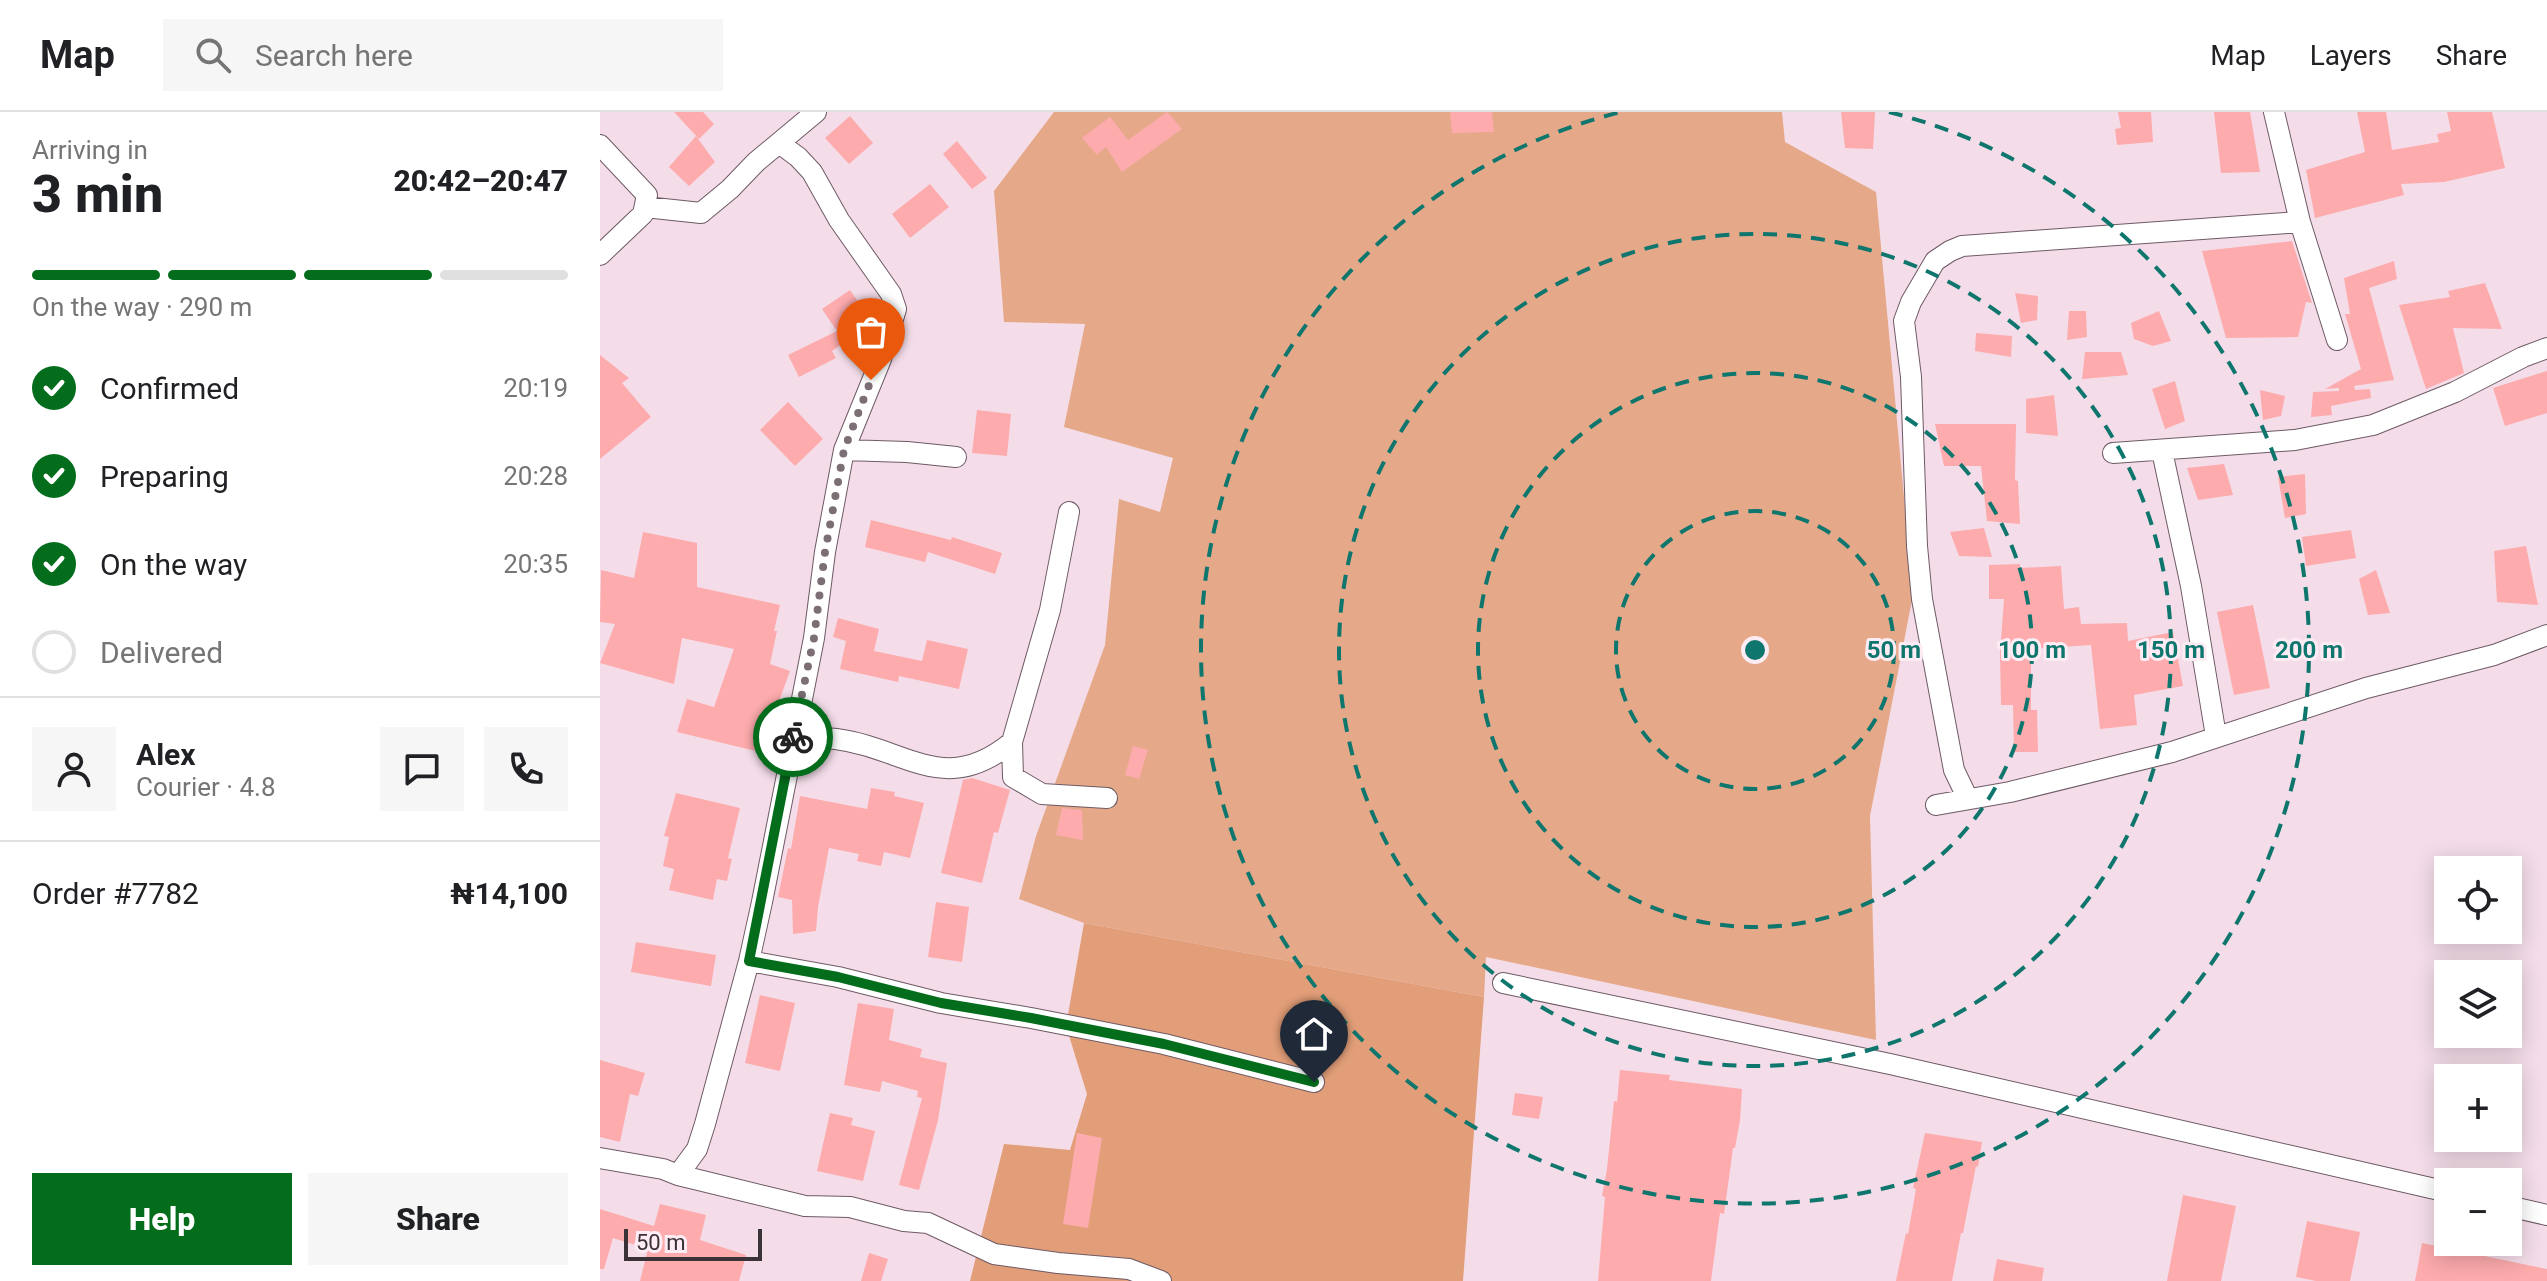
<!DOCTYPE html>
<meta charset="utf-8">
<style>
:root{--surface:#fff;--page:#f6f6f6;--text:#202124;--muted:#757577;--line:#e0e0e0;--accent:#036d1c}
body{margin:0;font-family:Roboto,sans-serif;background:var(--page);color:var(--text);height:100vh;display:flex;flex-direction:column;font-size:30px;white-space:nowrap}
*{box-sizing:border-box;margin:0}
p{font-size:26px;color:var(--muted)}
.icon{flex:none;width:44px;height:44px;fill:none;stroke:currentColor;stroke-width:2;stroke-linecap:round;stroke-linejoin:round}
.map{position:relative;flex:1;overflow:hidden}
.drawer{display:flex;flex-direction:column;background:var(--surface);width:600px}
.drawer>*{flex:none}
.fabs{position:absolute;left:1834px;top:744px;display:grid;gap:16px}
.fabs a{display:grid;place-items:center;width:88px;height:88px;border-radius:0px;background:var(--surface);box-shadow:0 4px 20px #0003;font-size:40px}
.scale{position:absolute;left:24px;bottom:20px;width:138px;box-sizing:border-box;padding-left:8px;border:4px solid #3b3237;border-top:0;font-size:22px;line-height:28px;white-space:nowrap;color:#3b3237;-webkit-text-stroke:6px #feecf5;paint-order:stroke}
.pin{position:absolute;display:grid;place-items:center;width:68px;height:68px;color:#fff;margin:-82px -34px;border-radius:50% 50% 50% 0;rotate:-45deg;box-shadow:0 0 8px #0007}
.pin .icon{rotate:45deg}
.courier{position:absolute;display:grid;place-items:center;width:80px;height:80px;margin:-40px;border:6px solid #036d1c;border-radius:50%;background:#fff;color:#222;box-shadow:0 2px 10px #0007}
.overview em{font-style:normal;font-weight:800}
.overview div{display:flex;flex-direction:column-reverse}
.overview{display:flex;align-items:center;justify-content:space-between;height:136px;padding:0 32px}
h1{font-size:52px;font-weight:800;line-height:60px}
.bar{display:grid;grid-template-columns:repeat(4,1fr);gap:12px 8px;align-content:center;height:96px;padding:0 32px}
.bar i{height:10px;border-radius:6px;background:var(--line)}
.bar .active{background:var(--accent)}
.bar p{grid-column:span 4}
.line{display:flex;align-items:center;gap:20px;padding:0 32px;border-top:2px solid var(--line)}
.line div{flex:1}
.round{display:grid;place-items:center;flex:none;width:84px;height:84px;border-radius:0px;background:var(--page)}
ol{padding:0 32px;list-style:none}
li{display:flex;align-items:center;gap:24px;height:88px}
li p{margin-inline-start:auto}
li .icon{padding:8px;border-radius:50%;background:var(--accent);color:#fff;stroke-width:4}
li:last-child{color:var(--muted)}
li i{width:44px;height:44px;border:4px solid var(--line);border-radius:50%}
.cta{display:flex;gap:16px;margin-top:auto;padding:16px 32px}
.cta a{flex:1;height:92px;border-radius:0px;background:var(--accent);color:#fff;font-size:32px;font-weight:800;line-height:92px;text-align:center}
.cta a+a{background:var(--page);color:var(--text)}
header{display:flex;align-items:center;gap:48px;box-sizing:border-box;height:112px;padding:0 40px;background:var(--surface);border-bottom:2px solid var(--line)}
header strong{font-size:38px}
nav{display:flex;gap:44px;margin-inline-start:auto;font-size:28px}
.search{width:560px;height:72px;background:var(--page);display:flex;align-items:center;gap:20px;box-sizing:border-box;padding:0 28px;border-radius:0px;color:var(--muted);font-size:30px}
main{display:flex;flex:1;min-height:0}
.map>svg:first-child{display:block}
</style>
<header>
<strong>Map</strong>
<div class="search"><svg class="icon" aria-label="search" viewBox="0 0 24 24"><circle cx="10" cy="10" r="6"/><path d="M15 15l6 6"/></svg>Search here</div>
<nav><a>Map</a><a>Layers</a><a>Share</a></nav>
</header>
<main>
<section class="drawer">
<div class="overview"><div><h1>3 min</h1><p>Arriving in</p></div><em>20:42–20:47</em></div>
<div class="bar"><i class="active"></i><i class="active"></i><i class="active"></i><i></i><p>On the way · 290 m</p></div>
<ol>
<li><svg class="icon" aria-label="check" viewBox="0 0 24 24"><path d="M5 12l5 5 9-10"/></svg>Confirmed<p>20:19</p></li>
<li><svg class="icon" aria-label="check" viewBox="0 0 24 24"><path d="M5 12l5 5 9-10"/></svg>Preparing<p>20:28</p></li>
<li><svg class="icon" aria-label="check" viewBox="0 0 24 24"><path d="M5 12l5 5 9-10"/></svg>On the way<p>20:35</p></li>
<li><i></i>Delivered</li>
</ol>
<div class="line" style="height:144px"><a class="round"><svg class="icon" aria-label="person" viewBox="0 0 24 24"><circle cx="12" cy="8" r="4"/><path d="M4 21q1-7 8-7t8 7"/></svg></a><div><b>Alex</b><p>Courier · 4.8</p></div><a class="round"><svg class="icon" aria-label="chat" viewBox="0 0 24 24"><path d="M4 5h16v11H9l-5 4z"/></svg></a><a class="round"><svg class="icon" aria-label="phone" viewBox="0 0 24 24"><path d="M5 4h4l2 5-3 2q2 4 5 5l2-3 5 2v4C11 20 4 13 5 4z"/></svg></a></div>
<div class="line" style="height:104px"><div>Order #7782</div><b>₦14,100</b></div>
<div class="cta"><a>Help</a><a>Share</a></div>
</section>
<div class="map">
<svg width="1947" height="1169" viewBox="0 0 1947 1169">
<rect width="100%" height="100%" fill="#f4dde9"/>
<path fill="#e5a989" d="M 454,0 L 1182,0 L 1185,30 L 1276,80 L 1313,483 L 1270,704 L 1276,928 L 886,845 L 884,885 L 484,811 L 419,787 L 436,724 L 505,533 L 519,387 L 560,400 L 573,346 L 464,315 L 485,212 L 404,210 L 394,79 Z"/>
<path fill="#e29e78" d="M 484,811 L 884,885 L 863,1169 L 370,1169 L 404,1032 L 470,1038 L 487,982 L 466,914 Z"/>
<path fill="#fdabad" d="M 74,0 L 103,0 L 114,12 L 99,27 Z
M 567,0 L 582,17 L 522,60 L 506,35 L 497,43 L 482,26 L 510,5 L 528,28 Z
M 850,0 L 892,0 L 894,20 L 852,21 Z
M 1241,0 L 1275,0 L 1273,37 L 1245,36 Z
M 1518,0 L 1551,0 L 1553,30 L 1517,33 L 1515,17 L 1521,16 Z
M 1614,0 L 1650,0 L 1660,60 L 1621,61 Z
M 1757,0 L 1786,0 L 1792,38 L 1839,30 L 1837,22 L 1851,19 L 1847,0 L 1892,0 L 1905,56 L 1844,70 L 1801,72 L 1804,83 L 1715,106 L 1706,58 L 1765,40 Z
M 250,4 L 273,31 L 249,52 L 225,26 Z
M 96,24 L 115,50 L 89,74 L 69,55 Z
M 357,29 L 387,66 L 372,77 L 343,42 Z
M 330,72 L 349,95 L 310,126 L 292,102 Z
M 1692,129 L 1712,191 L 1706,190 L 1698,225 L 1626,226 L 1602,139 Z
M 1794,149 L 1797,167 L 1769,176 L 1794,268 L 1754,274 L 1755,278 L 1770,277 L 1771,286 L 1731,294 L 1732,303 L 1711,305 L 1713,280 L 1739,279 L 1739,276 L 1725,277 L 1761,257 L 1745,202 L 1750,202 L 1744,166 Z
M 1885,171 L 1902,217 L 1853,216 L 1864,261 L 1826,277 L 1799,193 L 1850,185 L 1848,179 Z
M 250,178 L 273,211 L 232,239 L 236,246 L 199,265 L 188,243 L 237,219 L 222,197 Z
M 1415,181 L 1438,184 L 1437,208 L 1421,211 Z
M 1469,199 L 1486,199 L 1487,225 L 1467,228 Z
M 1559,199 L 1571,229 L 1553,234 L 1534,227 L 1531,211 Z
M 1376,221 L 1412,224 L 1411,245 L 1375,239 Z
M 1485,240 L 1521,240 L 1528,263 L 1482,267 Z
M 0,243 L 29,266 L 22,271 L 51,305 L 0,347 Z
M 1947,259 L 1947,301 L 1905,314 L 1893,276 Z
M 1575,269 L 1585,309 L 1565,317 L 1552,277 Z
M 1660,278 L 1685,284 L 1681,304 L 1663,308 Z
M 1454,283 L 1458,324 L 1426,321 L 1426,287 Z
M 188,290 L 223,327 L 195,354 L 160,318 Z
M 377,298 L 411,302 L 407,344 L 372,341 Z
M 1335,312 L 1416,312 L 1415,368 L 1418,369 L 1420,412 L 1387,409 L 1381,354 L 1344,354 Z
M 1624,352 L 1633,383 L 1598,388 L 1587,356 Z
M 1705,362 L 1706,402 L 1685,406 L 1678,365 Z
M 271,408 L 351,428 L 352,425 L 402,441 L 395,462 L 328,440 L 325,450 L 265,435 Z
M 1384,416 L 1392,445 L 1359,444 L 1350,420 Z
M 1751,418 L 1756,446 L 1706,454 L 1702,425 Z
M 43,420 L 97,431 L 97,475 L 180,493 L 174,519 L 177,519 L 170,552 L 190,559 L 178,592 L 176,591 L 164,641 L 77,620 L 87,587 L 114,595 L 134,537 L 82,526 L 74,572 L 0,551 L 15,512 L 0,510 L 1,458 L 34,466 Z
M 1926,434 L 1938,493 L 1897,490 L 1894,439 Z
M 1420,452 L 1420,456 L 1461,454 L 1464,497 L 1479,495 L 1481,512 L 1527,511 L 1528,529 L 1573,520 L 1583,574 L 1534,583 L 1537,613 L 1500,617 L 1491,533 L 1431,537 L 1431,598 L 1437,598 L 1438,640 L 1414,640 L 1413,593 L 1401,593 L 1400,541 L 1404,487 L 1389,487 L 1389,453 Z
M 1776,458 L 1790,501 L 1768,503 L 1759,467 Z
M 1653,493 L 1670,576 L 1634,583 L 1617,500 Z
M 238,506 L 279,517 L 274,539 L 322,549 L 327,528 L 368,537 L 359,577 L 299,564 L 298,570 L 240,557 L 246,529 L 233,525 Z
M 533,634 L 548,638 L 539,667 L 525,663 Z
M 372,666 L 410,678 L 398,721 L 394,720 L 382,771 L 341,761 L 363,668 Z
M 271,676 L 295,680 L 294,684 L 324,691 L 310,746 L 284,740 L 281,754 L 257,749 L 259,742 L 229,736 L 218,795 L 216,819 L 193,822 L 192,788 L 178,785 L 188,736 L 191,737 L 200,684 L 267,697 Z
M 76,681 L 140,696 L 128,746 L 132,747 L 127,769 L 117,767 L 113,788 L 69,778 L 74,757 L 63,754 L 69,725 L 64,724 Z
M 462,696 L 482,698 L 483,728 L 456,723 Z
M 336,790 L 369,795 L 362,850 L 328,845 Z
M 36,830 L 116,843 L 111,874 L 31,860 Z
M 160,883 L 195,891 L 180,959 L 145,951 Z
M 258,891 L 294,897 L 289,928 L 322,937 L 320,945 L 347,951 L 338,1008 L 319,1078 L 299,1073 L 322,986 L 317,985 L 318,979 L 282,969 L 280,980 L 244,973 Z
M 0,948 L 45,961 L 38,984 L 30,982 L 20,1030 L 0,1025 Z
M 1020,958 L 1070,963 L 1069,968 L 1142,977 L 1140,1008 L 1135,1036 L 1133,1036 L 1124,1102 L 1120,1101 L 1111,1169 L 998,1169 L 1005,1085 L 1002,1084 L 1007,1057 L 1014,989 L 1017,990 Z
M 915,981 L 943,985 L 939,1007 L 912,1003 Z
M 230,1001 L 253,1006 L 251,1013 L 275,1019 L 263,1069 L 217,1059 Z
M 477,1021 L 502,1026 L 488,1116 L 463,1112 Z
M 1325,1021 L 1382,1030 L 1378,1055 L 1376,1054 L 1363,1121 L 1361,1121 L 1352,1169 L 1296,1169 L 1306,1121 L 1308,1122 L 1316,1077 L 1313,1076 Z
M 1583,1083 L 1636,1094 L 1621,1169 L 1567,1169 Z
M 60,1092 L 106,1103 L 100,1128 L 146,1143 L 139,1169 L 40,1169 L 48,1137 L 13,1126 L 4,1157 L 0,1157 L 0,1097 L 54,1114 Z
M 1707,1109 L 1760,1120 L 1750,1169 L 1716,1169 L 1696,1165 Z
M 1822,1131 L 1947,1157 L 1947,1169 L 1815,1169 Z
M 269,1141 L 288,1147 L 281,1169 L 261,1169 Z
M 1397,1147 L 1444,1156 L 1442,1169 L 1393,1169 Z"/>
<g fill="none" stroke-linecap="round" stroke-linejoin="round">
<defs>
<path id="minor" d="M 1674,0 L 1700,110 L 1737,228
M 0,33 L 47,83 L 43,102 L 0,143
M 45,95 L 101,101 L 130,77 L 156,50 L 216,0
M 244,338 L 307,340 L 356,345
M 1562,339 L 1591,474 L 1616,624
M 1513,341 L 1695,328 L 1773,313 L 1855,280 L 1923,245 L 1947,236
M 192,627 C 207,627 222,625 236,627 C 306,636 344,686 412,630 L 450,498 L 469,400
M 412,630 L 413,665 L 442,682 L 507,686
M 1368,687 L 1354,658 L 1322,487 L 1317,434 L 1311,265 L 1304,209 L 1311,190 L 1335,149 L 1350,139 L 1362,134 L 1700,110
M 1336,693 L 1410,680 L 1572,640 L 1766,576 L 1894,543 L 1947,523
M 149,849 L 238,865 L 341,891 L 431,906 L 564,932 L 714,970
M 903,871 L 1290,952 L 1848,1080
M 0,1046 L 63,1057 L 78,1063 L 205,1094 L 250,1095 L 304,1109 L 328,1111 L 394,1142 L 458,1151 L 529,1157 L 561,1169
M 78,1063 L 97,1037 L 105,1012 L 149,849 L 162,790 L 214,526 L 225,440 L 244,338 L 281,247 L 296,197 L 291,182 L 239,108 L 212,60 L 198,45 L 179,31
M 1908,1094 L 1947,1103"/>
</defs>
<use href="#minor" stroke="#6e5a65" stroke-width="22"/>
<use href="#minor" stroke="#fff" stroke-width="20"/>
</g>
<g fill="none" stroke-linecap="round" stroke-linejoin="round">
<path stroke="#7c6e75" stroke-width="8" stroke-dasharray="0 14.4" d="M 193,625 L 214,526 L 225,440 L 244,338 L 271,268"/>
<path stroke="#036d1c" stroke-width="10" d="M 193,625 L 149,849 L 238,865 L 341,891 L 431,906 L 564,932 L 714,970"/>
</g>
<g fill="none" stroke="#0f766e" stroke-width="4" stroke-dasharray="14 10">
<circle cx="1155" cy="538" r="139"/>
<circle cx="1155" cy="538" r="277"/>
<circle cx="1155" cy="538" r="416"/>
<path d="M1289 0A554 554 0 1 1 1021 0"/>
</g>
<circle cx="1155" cy="538" r="12" fill="#0f766e" stroke="#feecf5" stroke-width="4"/>
<g font-size="24" text-anchor="middle" font-weight="bold" fill="#0f766e" stroke="#feecf5" stroke-width="6" stroke-linejoin="round" paint-order="stroke">
<text x="1294" y="546">50 m</text>
<text x="1432" y="546">100 m</text>
<text x="1571" y="546">150 m</text>
<text x="1709" y="546">200 m</text>
</g>
</svg>
<div class="fabs">
<a><svg class="icon" aria-label="locate" viewBox="0 0 24 24"><circle cx="12" cy="12" r="6"/><path d="M12 2v4M12 18v4M2 12h4M18 12h4"/></svg></a>
<a><svg class="icon" aria-label="layers" viewBox="0 0 24 24"><path d="M12 4l9 5-9 5-9-5zM3 14l9 5 9-5"/></svg></a>
<a>+</a>
<a>−</a>
</div>
<div class="scale">50 m</div>
<div class="pin" style="left:271px;top:268px;background:#ea580c"><svg class="icon" aria-label="bag" viewBox="0 0 24 24"><path d="M5 8h14l-1 12H6zM9 8a3 3 0 0 1 6 0"/></svg></div>
<div class="pin" style="left:714px;top:970px;background:#1f2937"><svg class="icon" aria-label="home" viewBox="0 0 24 24"><path d="M3 11l9-7 9 7M6 9v11h12V9"/></svg></div>
<div class="courier" style="left:193px;top:625px"><svg class="icon" aria-label="bike" viewBox="0 0 24 24"><circle cx="6" cy="16" r="4"/><circle cx="18" cy="16" r="4"/><path d="M6 16l4-8h5l3 8M10 8l3 8H6M13 5h3"/></svg></div>
</div>
</main>
